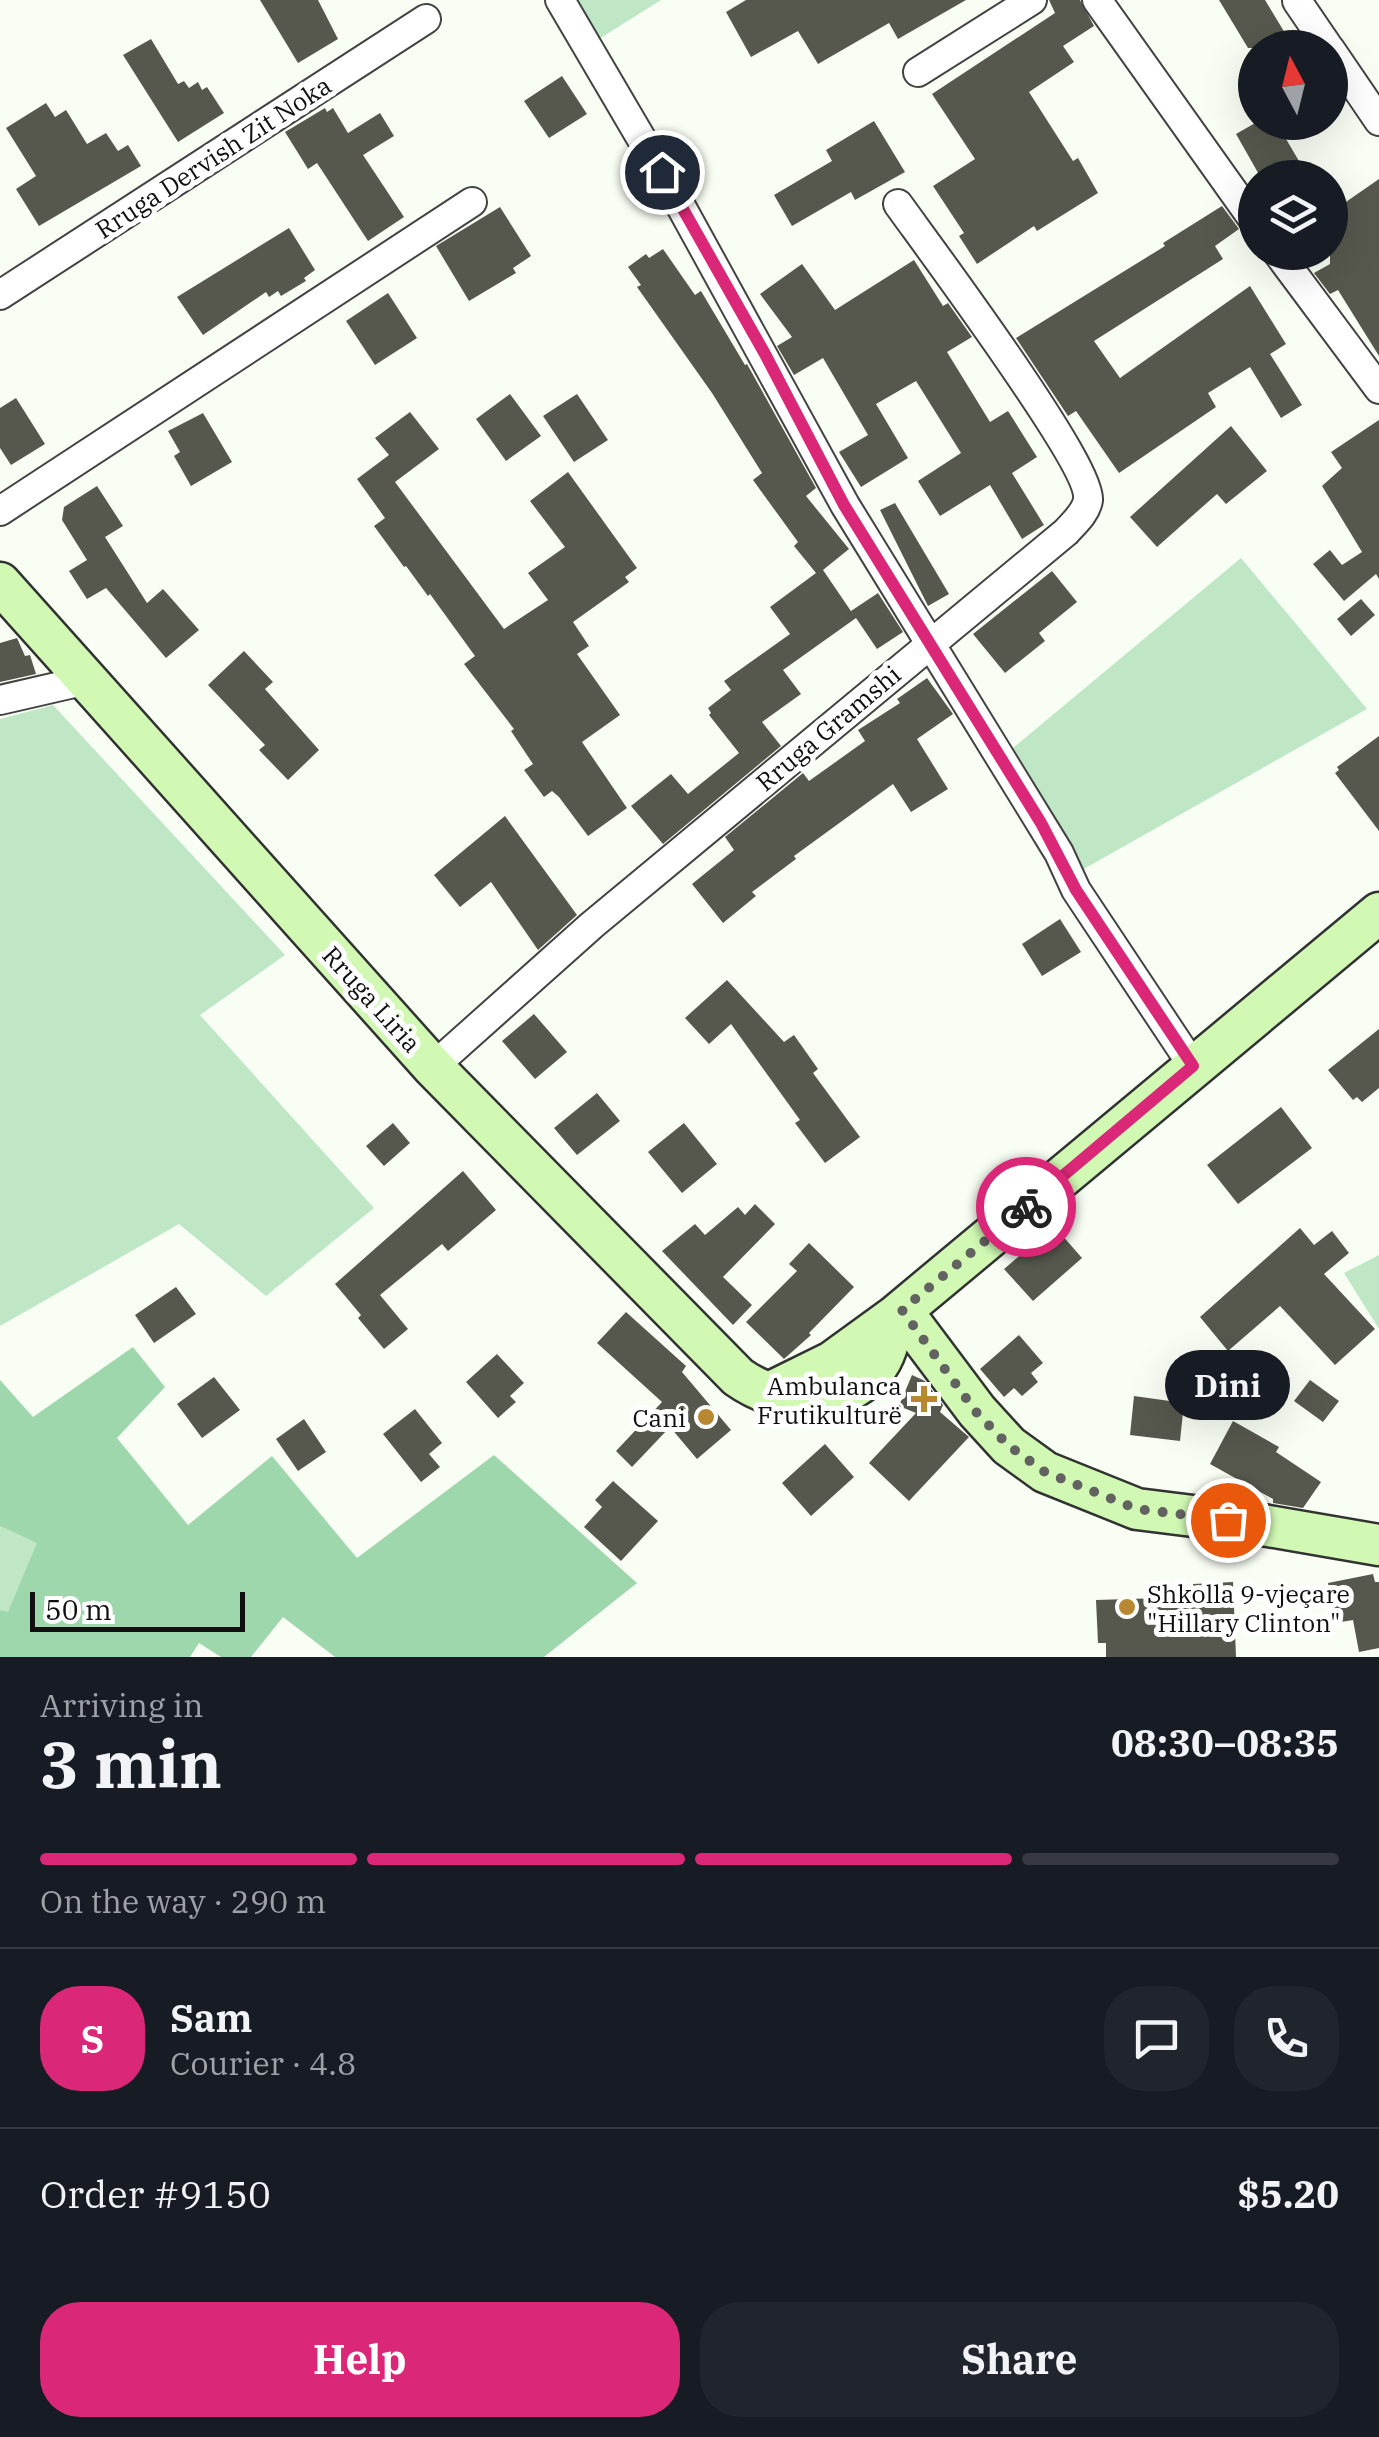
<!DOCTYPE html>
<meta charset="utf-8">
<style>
:root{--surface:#171b24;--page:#20242c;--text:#f1f3f6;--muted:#9ea1a6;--line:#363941;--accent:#db2777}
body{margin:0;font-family:"IBM Plex Serif",serif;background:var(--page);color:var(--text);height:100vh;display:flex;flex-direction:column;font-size:38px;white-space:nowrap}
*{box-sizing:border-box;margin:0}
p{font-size:32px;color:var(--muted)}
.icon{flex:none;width:55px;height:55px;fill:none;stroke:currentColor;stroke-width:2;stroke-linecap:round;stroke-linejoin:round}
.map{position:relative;height:1657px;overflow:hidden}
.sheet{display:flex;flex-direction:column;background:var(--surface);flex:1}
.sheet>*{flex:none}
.needle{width:65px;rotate:353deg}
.buttons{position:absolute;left:1238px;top:30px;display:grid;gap:20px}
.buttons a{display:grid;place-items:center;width:110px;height:110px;border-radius:50%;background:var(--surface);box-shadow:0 10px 40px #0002;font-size:50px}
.scale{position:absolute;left:30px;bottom:25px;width:215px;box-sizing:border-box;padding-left:10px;border:5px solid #101010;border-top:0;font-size:28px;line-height:35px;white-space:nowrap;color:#101010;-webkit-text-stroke:8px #fff;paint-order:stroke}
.pin{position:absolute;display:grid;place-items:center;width:85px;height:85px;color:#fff;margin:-42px;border:5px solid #fff;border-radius:50%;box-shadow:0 2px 10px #0007}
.courier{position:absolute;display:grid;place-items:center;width:100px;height:100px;margin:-50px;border:8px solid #db2777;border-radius:50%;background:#fff;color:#222;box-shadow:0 2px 12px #0007}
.bubble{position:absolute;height:70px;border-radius:35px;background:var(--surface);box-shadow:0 10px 40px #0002;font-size:32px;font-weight:800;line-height:70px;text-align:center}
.headline em{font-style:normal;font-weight:800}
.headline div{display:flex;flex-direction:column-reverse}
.headline{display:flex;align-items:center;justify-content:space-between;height:170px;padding:0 40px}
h1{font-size:65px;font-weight:800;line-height:75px}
.bar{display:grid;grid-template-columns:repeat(4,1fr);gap:15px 10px;align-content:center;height:120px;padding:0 40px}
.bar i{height:12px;border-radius:8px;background:var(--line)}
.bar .selected{background:var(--accent)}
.bar p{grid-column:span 4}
.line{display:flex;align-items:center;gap:25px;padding:0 40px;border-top:2px solid var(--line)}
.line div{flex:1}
.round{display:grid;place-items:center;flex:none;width:105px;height:105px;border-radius:40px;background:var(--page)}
.button{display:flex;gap:20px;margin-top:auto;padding:20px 40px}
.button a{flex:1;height:115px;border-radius:40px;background:var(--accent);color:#fff;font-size:40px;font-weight:800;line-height:115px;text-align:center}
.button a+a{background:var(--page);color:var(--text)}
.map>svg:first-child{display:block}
</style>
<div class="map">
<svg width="1379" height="1657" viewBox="0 0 1379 1657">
<rect width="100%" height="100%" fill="#f9fef4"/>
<path fill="#bfe7c6" d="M 574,0 L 661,0 L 599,39 Z
M 1241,558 L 1367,709 L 1082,870 L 1013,748 Z
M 53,705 L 285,955 L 200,1015 L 374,1208 L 266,1296 L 179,1224 L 0,1326 L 0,719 Z
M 1379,1255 L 1379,1329 L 1344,1273 Z
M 0,1526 L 38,1543 L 8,1613 L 0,1610 Z"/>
<path fill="#9fd7ad" d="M 133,1347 L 165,1387 L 117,1438 L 188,1525 L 272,1456 L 357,1558 L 494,1455 L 637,1583 L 544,1657 L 335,1657 L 283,1617 L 251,1657 L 221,1657 L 199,1643 L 190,1657 L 0,1657 L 0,1610 L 8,1612 L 37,1543 L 0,1526 L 0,1380 L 33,1417 Z"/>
<path fill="#57584d" d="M 260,0 L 318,0 L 338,39 L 298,63 Z
M 746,0 L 966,0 L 898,39 L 889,23 L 818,64 L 798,31 L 751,57 L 726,12 Z
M 1049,0 L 1080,0 L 1094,26 L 1063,46 L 1074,62 L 1029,92 L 1073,161 L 1078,158 L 1098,193 L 1037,231 L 1034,226 L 977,264 L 959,236 L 964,233 L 933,186 L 975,159 L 932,94 L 1055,13 Z
M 1219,0 L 1265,0 L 1294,48 L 1248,48 Z
M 151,39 L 178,84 L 184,81 L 189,88 L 198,82 L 202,90 L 207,87 L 224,113 L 178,142 L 123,55 Z
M 562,76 L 587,114 L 549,138 L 524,101 Z
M 46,103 L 55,117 L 66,110 L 87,144 L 106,133 L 118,151 L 128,145 L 141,166 L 39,226 L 16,189 L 36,176 L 6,128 Z
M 325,108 L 327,112 L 333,108 L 348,133 L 380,113 L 394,136 L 363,155 L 404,217 L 368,241 L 317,163 L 308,169 L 285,132 Z
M 874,121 L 905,172 L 855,200 L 851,192 L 792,226 L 774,195 L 832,161 L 826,150 Z
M 1257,122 L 1276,122 L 1309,178 L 1261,178 L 1236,134 Z
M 1379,179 L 1379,356 L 1338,290 L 1330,294 L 1314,273 L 1330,264 L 1330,213 Z
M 1222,206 L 1239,229 L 1215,246 L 1223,259 L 1094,341 L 1120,378 L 1250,286 L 1286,344 L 1270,354 L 1302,405 L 1281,418 L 1250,367 L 1208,393 L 1216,407 L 1119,473 L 1076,411 L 1068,416 L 1016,338 L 1165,246 L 1163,243 Z
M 500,207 L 531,256 L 513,268 L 516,273 L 469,301 L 436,246 Z
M 289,228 L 315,270 L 304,278 L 306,281 L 281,296 L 278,291 L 269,297 L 266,292 L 203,335 L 177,297 Z
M 663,249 L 695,295 L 701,291 L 745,365 L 747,364 L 816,488 L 806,496 L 849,549 L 823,570 L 855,617 L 851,611 L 878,593 L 903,632 L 877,649 L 856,618 L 783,670 L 801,694 L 762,722 L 781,746 L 663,844 L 631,806 L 671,774 L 688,794 L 739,753 L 709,715 L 711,713 L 708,708 L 731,690 L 724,681 L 790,634 L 770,607 L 816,573 L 794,546 L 798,542 L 753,480 L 762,473 L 712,393 L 637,287 L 641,285 L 628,267 L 646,254 L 649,258 Z
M 914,260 L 943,306 L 948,303 L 972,337 L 947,352 L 990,422 L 1008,411 L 1037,457 L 1012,473 L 1044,525 L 1022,539 L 990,485 L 940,516 L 918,481 L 961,453 L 916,381 L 876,404 L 908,458 L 861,487 L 839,452 L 868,435 L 823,358 L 794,375 L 777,346 L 792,337 L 760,294 L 802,264 L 835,310 Z
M 388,293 L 417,338 L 375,365 L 346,321 Z
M 510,394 L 541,436 L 506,461 L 476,419 Z
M 577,394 L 608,440 L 574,462 L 543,416 Z
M 16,398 L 45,444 L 11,465 L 0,448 L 0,408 Z
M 410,412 L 439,449 L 395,482 L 504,629 L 548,600 L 528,573 L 565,547 L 530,501 L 568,472 L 637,568 L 625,577 L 629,582 L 573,622 L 589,646 L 577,654 L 620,715 L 582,742 L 627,808 L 588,836 L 559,797 L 552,791 L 544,797 L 524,770 L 533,764 L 511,731 L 514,729 L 464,664 L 475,656 L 430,594 L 428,596 L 406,566 L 404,567 L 374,526 L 385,518 L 357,479 L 389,455 L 375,438 Z
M 203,413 L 232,462 L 191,486 L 174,456 L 180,452 L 168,431 Z
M 1379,420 L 1379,579 L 1376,574 L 1344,601 L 1313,564 L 1330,550 L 1342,565 L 1362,552 L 1322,486 L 1342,468 L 1331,452 Z
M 1231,426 L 1267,471 L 1226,504 L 1217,494 L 1157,547 L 1130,517 Z
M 97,486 L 123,526 L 105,537 L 147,603 L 163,589 L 199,630 L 166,658 L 106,588 L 87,599 L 69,571 L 87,560 L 62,520 L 64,507 Z
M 895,503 L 949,594 L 928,606 L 880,510 Z
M 1052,571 L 1077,602 L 1039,633 L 1045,641 L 1005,673 L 973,634 Z
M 1361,599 L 1375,615 L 1351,636 L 1337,619 Z
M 17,638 L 25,656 L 30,655 L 36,674 L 0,682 L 0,643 Z
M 244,651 L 273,682 L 265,689 L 319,750 L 288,780 L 259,750 L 265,745 L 208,685 Z
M 927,678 L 953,714 L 917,739 L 948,789 L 911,812 L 893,784 L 794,856 L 796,859 L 752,892 L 756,896 L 723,923 L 692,884 L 734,850 L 725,837 L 803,773 L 809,781 L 865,741 L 858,730 L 900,703 L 897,699 Z
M 1379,736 L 1379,831 L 1335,773 L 1339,770 L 1337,767 Z
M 505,816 L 577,915 L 538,950 L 491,882 L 460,907 L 434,875 Z
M 1060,919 L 1081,952 L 1042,976 L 1022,944 Z
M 727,980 L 784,1042 L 794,1035 L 818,1069 L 813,1073 L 860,1137 L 825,1163 L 795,1123 L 800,1120 L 731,1024 L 709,1044 L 685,1018 Z
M 534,1014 L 567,1052 L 535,1079 L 502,1041 Z
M 1379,1029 L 1379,1088 L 1362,1102 L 1357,1097 L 1353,1100 L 1328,1070 Z
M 597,1093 L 620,1121 L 577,1155 L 554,1128 Z
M 1281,1107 L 1312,1148 L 1238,1204 L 1207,1165 Z
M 393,1123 L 410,1143 L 384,1166 L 366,1146 Z
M 684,1123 L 717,1164 L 682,1193 L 648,1152 Z
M 463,1171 L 496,1210 L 448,1251 L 442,1244 L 380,1295 L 408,1329 L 384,1349 L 358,1318 L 361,1315 L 335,1284 Z
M 755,1204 L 775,1224 L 723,1277 L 752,1305 L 733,1325 L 662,1251 L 695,1224 L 705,1235 L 738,1207 L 745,1215 Z
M 1054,1226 L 1082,1258 L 1033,1301 L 1004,1269 Z
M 1300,1228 L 1314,1245 L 1332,1231 L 1349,1253 L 1324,1274 L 1375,1329 L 1335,1365 L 1280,1306 L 1228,1351 L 1200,1317 Z
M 809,1243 L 854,1287 L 809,1333 L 811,1335 L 784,1359 L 746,1322 L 797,1271 L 789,1264 Z
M 176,1287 L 196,1314 L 154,1343 L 135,1315 Z
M 626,1312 L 686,1366 L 682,1372 L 731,1430 L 697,1459 L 670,1427 L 632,1467 L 616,1451 L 662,1402 L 597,1343 Z
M 1019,1335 L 1043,1363 L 1031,1373 L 1038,1382 L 1022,1396 L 1014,1388 L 1004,1397 L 980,1369 Z
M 497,1354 L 524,1383 L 510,1396 L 516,1402 L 498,1418 L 466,1382 Z
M 912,1375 L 925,1381 L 943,1405 L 940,1412 L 969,1437 L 909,1501 L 869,1463 L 916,1413 L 899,1406 Z
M 214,1377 L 240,1410 L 202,1438 L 177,1404 Z
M 1310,1380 L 1339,1401 L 1323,1422 L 1294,1401 Z
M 1134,1396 L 1184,1403 L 1180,1441 L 1130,1435 Z
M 415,1409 L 442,1443 L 429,1454 L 440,1467 L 421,1482 L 383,1434 Z
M 304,1419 L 326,1452 L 298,1471 L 276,1439 Z
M 1233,1421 L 1279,1447 L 1276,1452 L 1321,1482 L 1303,1508 L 1273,1503 L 1273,1499 L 1210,1464 Z
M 825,1444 L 854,1477 L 811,1516 L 782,1483 Z
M 613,1481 L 658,1521 L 621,1561 L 584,1527 L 602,1507 L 595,1500 Z
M 1373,1574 L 1375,1582 L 1379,1582 L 1379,1648 L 1359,1652 L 1353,1620 L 1335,1623 L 1328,1583 Z
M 1233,1582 L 1236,1657 L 1106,1657 L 1106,1643 L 1098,1643 L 1096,1600 L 1194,1597 L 1193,1584 Z"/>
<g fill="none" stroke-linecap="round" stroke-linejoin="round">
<defs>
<path id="street" d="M 560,0 L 678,201 L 845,505 L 1059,853 L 1076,890 L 1193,1066
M 1097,0 L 1255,222
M 1297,1 L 1329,48
M 1330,49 L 1379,121
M 918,72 L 1032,0
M 1277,252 L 1379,389
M 0,295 L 426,19
M 0,511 L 472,202
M 0,700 L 87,680
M 433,1067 L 592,925 L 1066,532 C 1074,523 1086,513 1088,500 C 1092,465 928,246 898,204"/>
<path id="secondary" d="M 0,583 L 433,1067 L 738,1377 C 779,1406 839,1412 875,1369 C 887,1355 890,1335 894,1317
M 902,1311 L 977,1411 L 1009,1446 L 1045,1472 L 1137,1509 L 1257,1524 L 1379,1545
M 769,1393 L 832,1362 L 894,1317 L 1379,913"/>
</defs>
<use href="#street" stroke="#434343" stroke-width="32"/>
<use href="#secondary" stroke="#323232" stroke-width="45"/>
<use href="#street" stroke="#fff" stroke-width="28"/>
<use href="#secondary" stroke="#d1f9b4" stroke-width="40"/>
</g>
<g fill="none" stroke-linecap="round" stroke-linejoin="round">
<path stroke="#626360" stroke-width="10" stroke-dasharray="0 18" d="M 1026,1207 L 902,1310 L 976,1412 L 1009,1446 L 1045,1472 L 1137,1509 L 1228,1520"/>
<path stroke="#db2777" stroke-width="12" d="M 662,172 L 765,354 L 844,505 L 1041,823 L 1076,890 L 1193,1066 L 1026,1207"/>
</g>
<g fill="#b88831" stroke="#fff" stroke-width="4">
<path d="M919 1384h10v10h10v10h-10v10h-10v-10h-10v-10h10z"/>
<circle cx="706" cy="1417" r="10"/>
<circle cx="1127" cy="1607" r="10"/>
</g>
<g text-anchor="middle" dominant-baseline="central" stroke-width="10" stroke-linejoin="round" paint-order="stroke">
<g font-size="25" fill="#101010" stroke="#fff">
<text transform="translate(213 157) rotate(-33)">Rruga Dervish Zit Noka</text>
<text transform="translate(828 728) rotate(-40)">Rruga Gramshi</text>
<text transform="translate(372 999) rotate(48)">Rruga Liria</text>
</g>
<g font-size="25" fill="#101010" stroke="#fff" text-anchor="end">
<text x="902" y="1385">Ambulanca<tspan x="902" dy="29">Frutikulturë</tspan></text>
<text x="686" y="1417">Cani</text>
<text x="1147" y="1593" text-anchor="start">Shkolla 9-vjeçare<tspan x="1147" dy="29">"Hillary Clinton"</tspan></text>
</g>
</g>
</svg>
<div class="buttons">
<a><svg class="needle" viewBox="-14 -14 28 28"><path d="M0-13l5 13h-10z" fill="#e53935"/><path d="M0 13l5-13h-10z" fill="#9ea1a6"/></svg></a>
<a><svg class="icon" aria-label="layers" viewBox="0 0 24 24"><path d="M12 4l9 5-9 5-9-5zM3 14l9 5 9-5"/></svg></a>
</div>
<div class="scale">50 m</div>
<div class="pin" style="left:1228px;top:1520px;background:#ea580c"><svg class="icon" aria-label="bag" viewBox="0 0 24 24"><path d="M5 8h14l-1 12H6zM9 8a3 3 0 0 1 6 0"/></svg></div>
<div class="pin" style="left:662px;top:172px;background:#1f2937"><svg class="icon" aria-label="home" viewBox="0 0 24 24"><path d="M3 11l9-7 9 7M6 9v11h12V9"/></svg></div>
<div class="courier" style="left:1026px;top:1207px"><svg class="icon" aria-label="bike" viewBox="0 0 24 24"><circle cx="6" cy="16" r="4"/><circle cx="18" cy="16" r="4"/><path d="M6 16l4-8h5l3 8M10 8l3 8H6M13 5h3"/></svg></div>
<div class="bubble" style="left:1165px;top:1350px;width:125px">Dini</div>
</div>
<section class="sheet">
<div class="headline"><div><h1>3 min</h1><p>Arriving in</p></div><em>08:30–08:35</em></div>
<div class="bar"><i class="selected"></i><i class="selected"></i><i class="selected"></i><i></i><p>On the way · 290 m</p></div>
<div class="line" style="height:180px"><b class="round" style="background:var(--accent);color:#fff">S</b><div><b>Sam</b><p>Courier · 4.8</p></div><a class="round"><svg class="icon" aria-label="chat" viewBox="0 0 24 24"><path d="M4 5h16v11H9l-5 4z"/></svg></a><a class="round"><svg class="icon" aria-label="phone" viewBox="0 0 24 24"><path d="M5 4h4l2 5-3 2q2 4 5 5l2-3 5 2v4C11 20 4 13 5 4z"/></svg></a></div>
<div class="line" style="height:130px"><div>Order #9150</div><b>$5.20</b></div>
<div class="button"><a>Help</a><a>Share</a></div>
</section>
